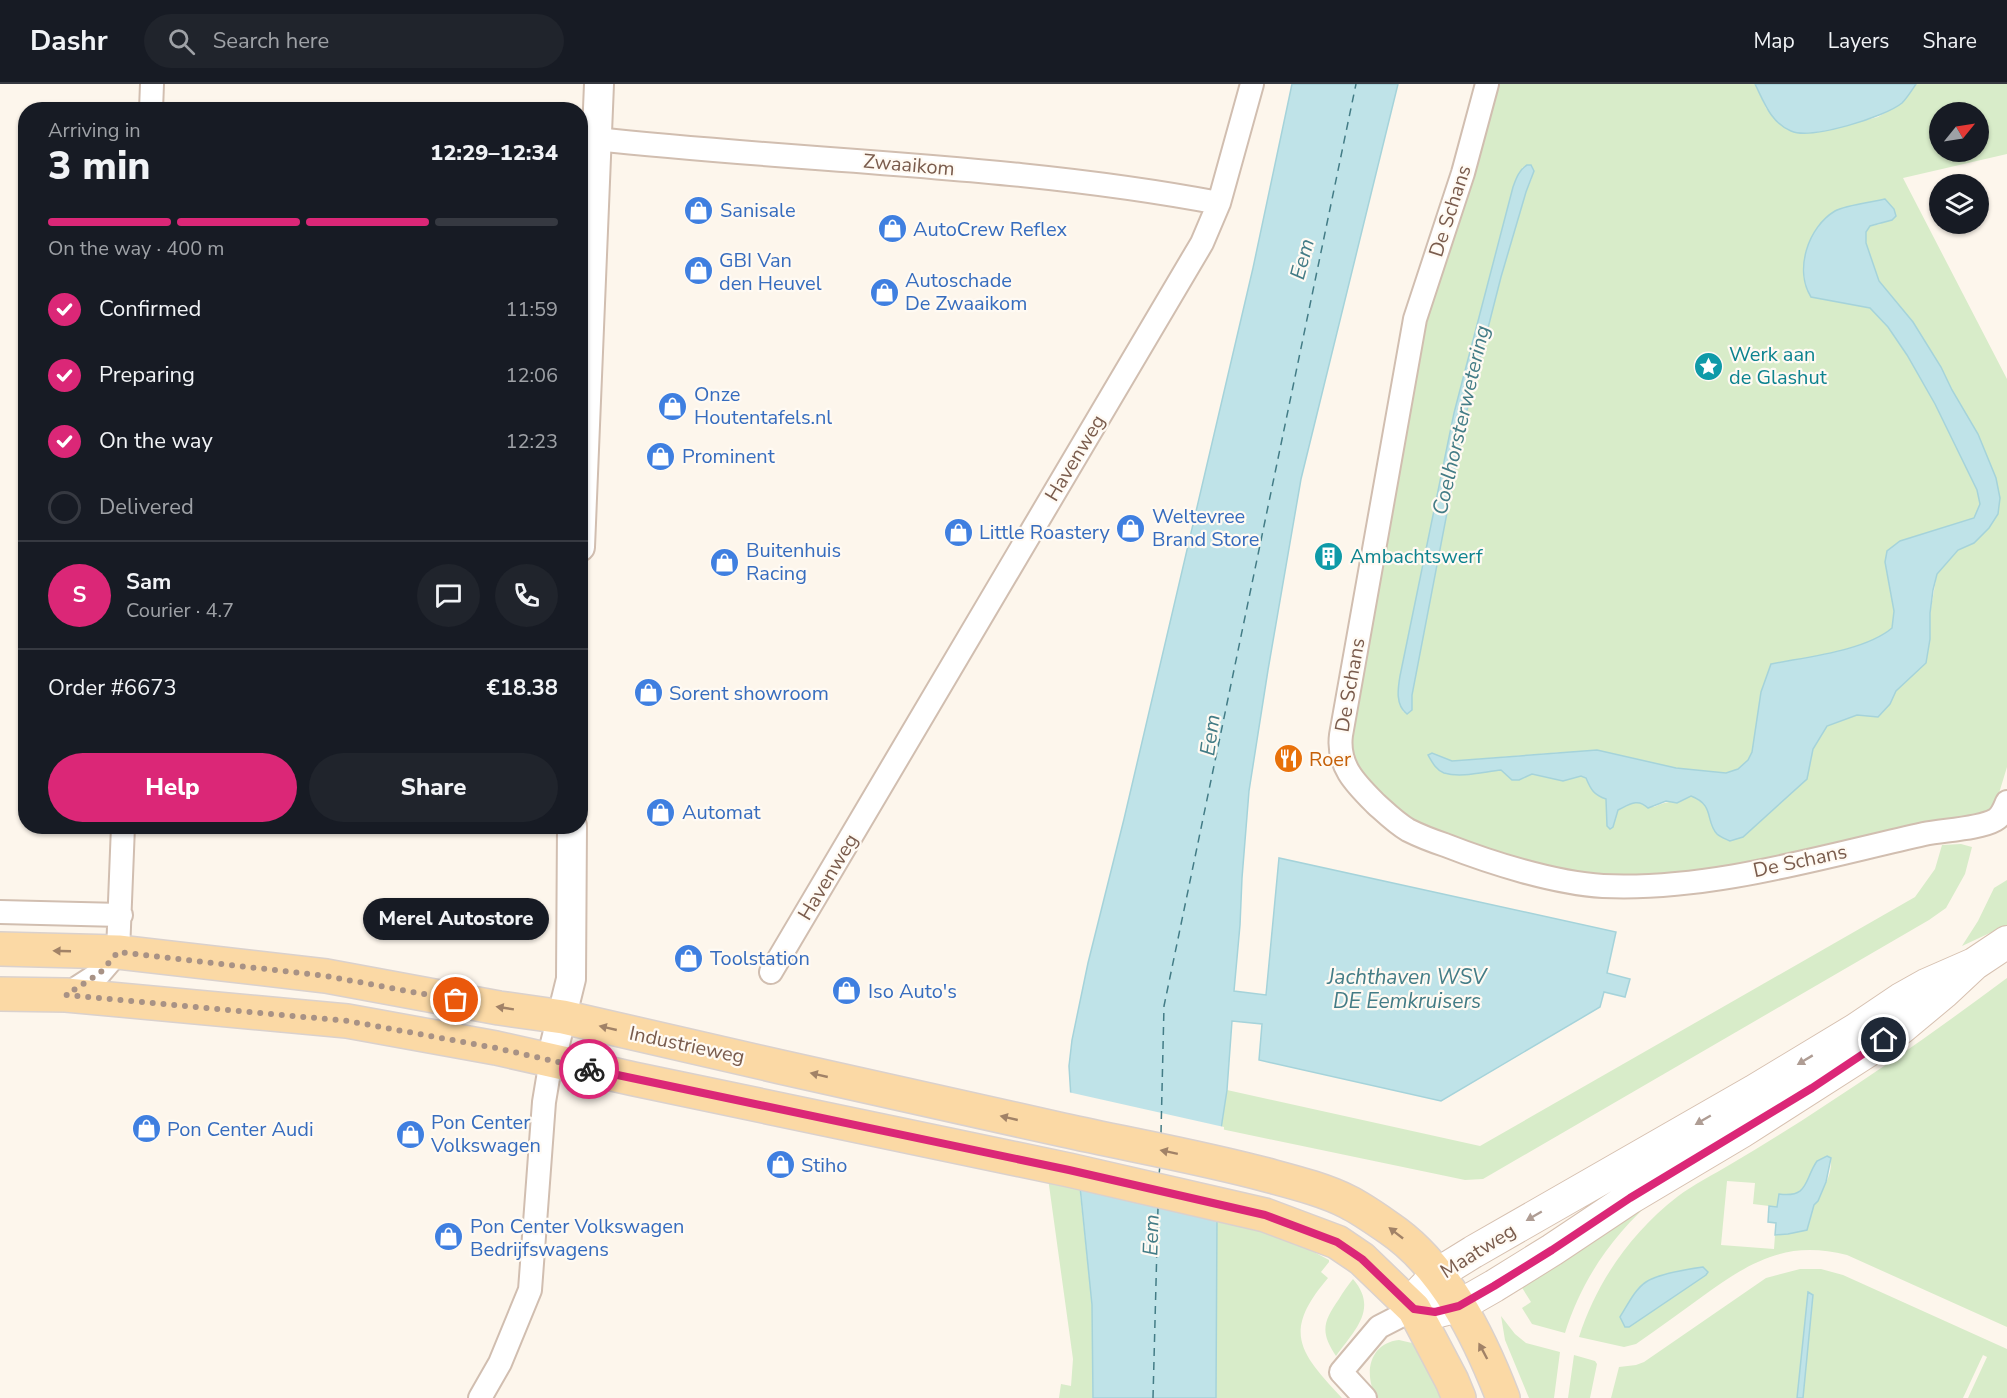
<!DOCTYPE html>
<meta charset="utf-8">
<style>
:root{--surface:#171b24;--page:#20242c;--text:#f1f3f6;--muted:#9ea1a6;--line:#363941;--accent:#db2777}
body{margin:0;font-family:"Nunito Sans",sans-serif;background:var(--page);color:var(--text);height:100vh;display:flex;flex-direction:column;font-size:22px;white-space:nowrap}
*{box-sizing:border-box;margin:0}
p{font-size:20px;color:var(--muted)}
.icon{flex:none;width:33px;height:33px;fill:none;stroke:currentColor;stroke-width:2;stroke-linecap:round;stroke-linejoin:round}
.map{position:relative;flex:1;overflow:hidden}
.sheet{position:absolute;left:18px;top:18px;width:570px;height:732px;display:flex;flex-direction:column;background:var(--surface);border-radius:24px;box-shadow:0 2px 4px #0004}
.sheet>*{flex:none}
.needle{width:39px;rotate:60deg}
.tools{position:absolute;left:1929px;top:18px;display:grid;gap:12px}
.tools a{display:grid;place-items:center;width:60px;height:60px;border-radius:50%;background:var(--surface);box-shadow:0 2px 4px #0004;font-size:30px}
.pin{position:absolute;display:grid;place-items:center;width:51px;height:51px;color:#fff;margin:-26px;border:3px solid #fff;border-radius:50%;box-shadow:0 2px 6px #0007}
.courier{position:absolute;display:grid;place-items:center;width:60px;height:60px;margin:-30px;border:4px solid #db2777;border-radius:50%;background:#fff;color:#222;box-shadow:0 2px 8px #0007}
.bubble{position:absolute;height:42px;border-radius:21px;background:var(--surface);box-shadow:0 2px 4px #0004;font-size:20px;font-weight:800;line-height:42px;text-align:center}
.head em{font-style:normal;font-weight:800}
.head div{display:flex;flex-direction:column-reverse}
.head{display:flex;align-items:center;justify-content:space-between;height:102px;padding:0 30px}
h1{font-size:39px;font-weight:800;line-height:45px}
.bar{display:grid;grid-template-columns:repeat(4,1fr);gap:9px 6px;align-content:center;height:72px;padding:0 30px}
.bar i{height:8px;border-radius:4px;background:var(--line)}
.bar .current{background:var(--accent)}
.bar p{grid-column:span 4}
.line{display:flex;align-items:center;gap:15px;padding:0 30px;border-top:2px solid var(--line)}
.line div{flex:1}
.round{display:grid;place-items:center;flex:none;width:63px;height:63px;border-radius:32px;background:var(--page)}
ol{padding:0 30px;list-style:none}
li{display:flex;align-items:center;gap:18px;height:66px}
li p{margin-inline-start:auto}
li .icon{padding:6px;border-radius:50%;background:var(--accent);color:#fff;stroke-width:4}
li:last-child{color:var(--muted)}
li i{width:33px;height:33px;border:3px solid var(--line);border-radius:50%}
.primary-button{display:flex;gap:12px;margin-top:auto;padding:12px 30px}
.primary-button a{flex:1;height:69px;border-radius:36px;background:var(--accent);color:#fff;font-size:24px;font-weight:800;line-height:69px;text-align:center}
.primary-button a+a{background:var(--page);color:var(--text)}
header{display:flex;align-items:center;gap:36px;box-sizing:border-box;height:84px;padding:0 30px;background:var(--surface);border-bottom:2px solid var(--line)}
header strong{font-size:28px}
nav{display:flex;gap:33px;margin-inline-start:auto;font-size:21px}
.search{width:420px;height:54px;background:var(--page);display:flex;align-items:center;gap:15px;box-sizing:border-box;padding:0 21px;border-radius:33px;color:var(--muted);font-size:22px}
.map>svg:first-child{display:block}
</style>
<header>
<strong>Dashr</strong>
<div class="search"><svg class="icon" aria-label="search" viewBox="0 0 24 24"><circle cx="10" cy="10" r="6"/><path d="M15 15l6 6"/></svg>Search here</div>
<nav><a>Map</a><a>Layers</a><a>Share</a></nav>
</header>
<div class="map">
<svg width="2007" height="1314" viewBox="0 0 2007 1314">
<rect width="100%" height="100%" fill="#fdf6ec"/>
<path fill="#d8ecc9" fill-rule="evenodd" d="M 1495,0 L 1755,0 L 1766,24 L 1792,48 L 1819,48 L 1878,33 L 1903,18 L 1916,0 L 2007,0 L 2007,70 L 1903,94 L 2007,295 L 2007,683 L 1996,719 L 1984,730 L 1719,787 L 1645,798 L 1575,788 L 1469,764 L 1392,728 L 1349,671 L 1347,653 L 1422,231 ZM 1940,28 L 1978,28 L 1978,68 L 1940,68 ZM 1523,83 L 1532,94 L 1526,108 L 1501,193 L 1466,330 L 1412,611 L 1412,626 L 1403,628 L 1398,609 L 1400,592 L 1454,329 L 1513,103 ZM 1885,115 L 1881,140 L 1870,142 L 1866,148 L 1866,159 L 1879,197 L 1913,238 L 1941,283 L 1952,306 L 1989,444 L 1974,459 L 1958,466 L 1937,490 L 1930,529 L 1908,596 L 1896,607 L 1890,620 L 1878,633 L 1857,631 L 1827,642 L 1813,665 L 1807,695 L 1743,753 L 1716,749 L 1707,724 L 1701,715 L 1691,711 C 1676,719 1668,716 1654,723 L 1635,717 L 1618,726 L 1613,743 L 1610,744 L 1607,742 L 1606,715 C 1594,711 1591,706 1586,694 L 1581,692 L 1563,697 L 1532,690 L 1519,696 L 1501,686 L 1466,690 L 1432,669 L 1452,677 L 1563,668 L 1676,684 L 1726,689 L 1738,685 L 1748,676 L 1752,668 L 1771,580 C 1806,573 1865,567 1892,544 L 1894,527 L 1885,478 L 1900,457 L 1974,434 L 1980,420 L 1977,406 L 1935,320 L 1907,271 L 1888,243 L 1870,224 L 1811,213 Z
M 1961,760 L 1972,763 L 1965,790 L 1946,824 L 1929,836 L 1483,1095 L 1465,1096 L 1221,1045 L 1227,1006 L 1480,1062 L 1915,813 L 1935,785 L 1942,761 Z
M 2007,796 L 2007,841 L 1962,862 L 1978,837 L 1994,804 Z
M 2007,894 L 2007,1243 L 1847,1171 C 1787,1156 1751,1177 1703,1212 C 1681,1228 1659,1244 1636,1260 L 1624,1263 L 1579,1253 C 1597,1197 1631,1149 1677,1113 C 1694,1100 1713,1091 1731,1080 C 1763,1061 1794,1042 1824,1022 C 1886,982 1948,938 2007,894 ZM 1827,1072 L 1830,1073 C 1837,1097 1803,1133 1788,1150 L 1775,1151 L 1774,1165 L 1721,1161 L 1727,1097 L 1755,1099 L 1753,1120 L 1777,1123 L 1786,1111 C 1814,1110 1804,1080 1827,1072 Z
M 1048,1094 L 1079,1099 L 1092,1221 L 1093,1314 L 1059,1314 L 1061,1300 L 1071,1302 L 1073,1275 Z
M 1656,1113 C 1614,1150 1582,1194 1565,1249 L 1532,1240 L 1522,1224 L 1531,1218 L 1519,1199 Z
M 1217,1132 L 1301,1161 L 1329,1176 L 1329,1178 L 1321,1188 L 1328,1194 C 1282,1248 1299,1268 1342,1314 L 1216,1314 Z
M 1800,1185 L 1821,1185 L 1843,1191 L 2007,1265 L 2007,1314 L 1968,1314 L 1987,1273 L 1983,1271 L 1963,1314 L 1611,1314 L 1619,1283 L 1636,1281 L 1644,1278 L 1766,1194 Z
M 1353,1195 C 1379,1225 1354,1247 1336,1272 C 1320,1248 1323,1238 1339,1215 C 1343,1208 1348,1201 1353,1195 Z
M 1501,1232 L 1515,1250 L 1526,1259 L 1560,1268 L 1554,1314 L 1529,1314 L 1505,1256 Z
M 1399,1256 L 1412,1259 L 1418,1263 L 1443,1314 L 1377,1314 C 1363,1291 1369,1259 1399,1256 Z
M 1574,1271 L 1595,1277 L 1597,1280 L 1590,1314 L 1568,1314 Z"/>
<path fill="#bfe3e8" stroke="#a5d3da" stroke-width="1.5" d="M 1292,0 L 1398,0 L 1301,395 L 1268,586 L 1249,707 L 1242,794 L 1240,841 L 1234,907 L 1266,911 L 1279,774 L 1616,848 L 1607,889 L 1630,895 L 1625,913 L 1604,908 L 1600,923 L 1441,1017 L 1259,976 L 1262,940 L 1232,937 L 1227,1006 L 1221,1045 L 1217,1132 L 1216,1314 L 1093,1314 L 1092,1221 L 1071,1014 L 1069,982 L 1072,956 L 1088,879 L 1124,735 L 1253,184 Z
M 1755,0 L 1916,0 C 1912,6 1907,14 1902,19 C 1885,33 1811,56 1791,47 C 1771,39 1764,18 1755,0 Z
M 1527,81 L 1531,81 L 1534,87 L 1526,108 L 1501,193 L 1466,330 L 1412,611 L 1412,626 L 1407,630 C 1395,621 1398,604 1400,592 L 1454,329 L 1513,103 C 1516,95 1519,86 1527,81 Z
M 1885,115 L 1894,125 L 1896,132 L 1892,136 L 1870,142 L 1866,148 L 1866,159 L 1879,197 L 1913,238 L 1941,283 L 1952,306 L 1978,350 L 1996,394 L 2000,414 L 1998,430 L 1989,444 L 1974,459 L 1958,466 L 1937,490 L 1933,506 L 1930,529 L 1930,555 L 1926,579 L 1896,607 L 1890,620 L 1878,633 L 1857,631 L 1827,642 L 1813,665 L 1807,695 L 1743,753 L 1730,757 C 1726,755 1720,753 1717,750 C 1705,737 1715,721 1691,712 L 1677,719 L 1666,717 L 1648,724 C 1638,714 1630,720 1618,726 L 1613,743 L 1610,745 L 1607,742 L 1606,715 C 1594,711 1591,706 1586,694 L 1581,692 L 1563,697 L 1532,690 L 1519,696 L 1512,696 L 1501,686 C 1483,688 1461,694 1444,689 C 1436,686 1432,678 1428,671 L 1432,669 L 1452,677 L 1597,666 L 1676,684 L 1726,689 L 1738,685 L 1748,676 L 1752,668 L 1761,608 L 1771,580 C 1806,573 1865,567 1892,544 L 1894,527 L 1885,478 L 1887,467 L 1900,457 L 1974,434 L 1980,420 L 1977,406 L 1935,320 L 1907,271 L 1888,243 L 1870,224 L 1811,213 C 1794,186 1808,143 1835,127 C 1845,121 1873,118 1885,115 Z
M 1827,1072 L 1831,1074 L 1826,1098 L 1818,1117 L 1814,1121 L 1807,1146 L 1788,1150 L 1775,1151 L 1776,1139 L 1768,1138 L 1769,1122 L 1777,1123 L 1779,1110 C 1809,1114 1804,1096 1817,1077 Z
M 1703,1183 L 1708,1188 L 1706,1191 L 1629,1243 L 1625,1243 L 1620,1233 C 1627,1222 1635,1205 1646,1198 C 1658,1190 1689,1185 1703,1183 Z
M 1808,1208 L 1813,1211 L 1803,1314 L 1797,1314 Z"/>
<path fill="#fdf6ec" d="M 1068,1008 L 1224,1043 L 1220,1138 L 1076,1105 Z"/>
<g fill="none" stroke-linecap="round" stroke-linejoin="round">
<path stroke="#437c86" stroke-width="1.5" stroke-dasharray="8 6" stroke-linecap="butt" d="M 1161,1049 L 1164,922 L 1356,0
M 1159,1091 L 1160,1081
M 1153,1314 L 1158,1123"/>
<defs>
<path id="minor" d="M 1487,0 L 1463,89 L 1415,235 L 1341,651 C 1337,682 1356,700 1376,720 C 1386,729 1396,739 1408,746 C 1420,752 1433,757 1445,761 C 1491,779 1554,799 1603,802 C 1709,807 1821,773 1924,750 C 1943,746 1979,745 1995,736 C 2002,732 2004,725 2007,718
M 151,26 L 152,0
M 597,55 C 804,78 1014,80 1219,119
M 0,828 L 121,831
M 771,888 L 1202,159 L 1219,119 L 1252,0
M 66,911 L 100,889 L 118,868 L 123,742
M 480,1314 L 500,1279 L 530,1206 L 544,1018 L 551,976
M 1365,1314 L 1341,1288 L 1379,1243 L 1414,1225"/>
<path id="tertiary" d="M 580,463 L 599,0
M 551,976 L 571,895 L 572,742"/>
<path id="secondary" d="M 1974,880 L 1926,901 L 1901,915 L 1855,946 L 1754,1007 L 1473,1168 L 1439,1189 L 1422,1206 L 1414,1225 L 1435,1228 L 1459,1222 L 1494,1202 L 1552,1166 L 1630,1114 L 1741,1048 L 1866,968 L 1901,944 L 1943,909 L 1974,880 L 2007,858"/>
<path id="primary" d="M 0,865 L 118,868 L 326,892 L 499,924 L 563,933 C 729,972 897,1009 1063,1046 C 1131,1061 1200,1073 1267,1091 C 1293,1098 1325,1106 1348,1118 C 1362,1125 1376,1135 1389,1144 C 1445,1182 1479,1252 1503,1314
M 0,910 L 66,911 L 347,937 L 496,964 L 634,995 L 1069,1086 L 1265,1131 L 1337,1158 L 1362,1175 L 1414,1225 L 1452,1297 L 1459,1314"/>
</defs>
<use href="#minor" stroke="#d1beb0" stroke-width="26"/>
<use href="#tertiary" stroke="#d1beb0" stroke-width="32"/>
<use href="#secondary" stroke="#d6c0b0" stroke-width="34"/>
<use href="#primary" stroke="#dad1cd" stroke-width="36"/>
<use href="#minor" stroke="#fff" stroke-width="22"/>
<use href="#tertiary" stroke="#fff" stroke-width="28"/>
<use href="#secondary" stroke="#fff" stroke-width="32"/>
<use href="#primary" stroke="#fbd9a5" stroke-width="33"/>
</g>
<defs><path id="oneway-solid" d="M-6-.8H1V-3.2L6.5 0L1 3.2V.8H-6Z" transform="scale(1.5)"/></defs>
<g fill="#a18267">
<use href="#oneway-solid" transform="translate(62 867) rotate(-178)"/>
<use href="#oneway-solid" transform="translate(505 924) rotate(-171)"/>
<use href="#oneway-solid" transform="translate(608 944) rotate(-167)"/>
<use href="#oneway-solid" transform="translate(819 991) rotate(-167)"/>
<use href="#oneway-solid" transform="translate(1009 1034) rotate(-167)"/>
<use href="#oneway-solid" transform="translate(1169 1068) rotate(-168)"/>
<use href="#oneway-solid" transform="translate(1396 1149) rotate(-142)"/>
<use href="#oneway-solid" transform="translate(1483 1267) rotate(-118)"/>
</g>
<g fill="#af9d94">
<use href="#oneway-solid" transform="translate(1805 976) rotate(149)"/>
<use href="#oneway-solid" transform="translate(1703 1036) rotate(150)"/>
<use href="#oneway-solid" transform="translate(1534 1132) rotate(150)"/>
</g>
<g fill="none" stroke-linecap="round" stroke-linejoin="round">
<path stroke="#a89285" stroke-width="6" stroke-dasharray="0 10.8" d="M 456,916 L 326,892 L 118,868 L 100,889 L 66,911 L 348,937 L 496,964 L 589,985"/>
<path stroke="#db2777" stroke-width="8" d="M 589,985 L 1069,1086 L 1265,1131 L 1337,1158 L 1362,1175 L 1414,1225 L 1435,1228 L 1459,1222 L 1494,1202 L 1552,1166 L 1630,1114 L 1812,1004 L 1884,956"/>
</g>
<defs>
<symbol id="shop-disc" viewBox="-11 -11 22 22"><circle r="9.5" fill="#3f7fe0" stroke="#fffaf3"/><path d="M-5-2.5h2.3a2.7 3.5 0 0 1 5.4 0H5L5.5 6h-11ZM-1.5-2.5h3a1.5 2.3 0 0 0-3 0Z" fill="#fff"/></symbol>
<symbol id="sight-disc" viewBox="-11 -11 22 22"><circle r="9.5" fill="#0f9aa8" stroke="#fffaf3"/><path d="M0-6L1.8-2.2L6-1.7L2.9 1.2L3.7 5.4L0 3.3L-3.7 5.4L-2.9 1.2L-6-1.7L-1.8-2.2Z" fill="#fff"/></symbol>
<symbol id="building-disc" viewBox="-11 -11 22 22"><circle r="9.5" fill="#0f9aa8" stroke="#fffaf3"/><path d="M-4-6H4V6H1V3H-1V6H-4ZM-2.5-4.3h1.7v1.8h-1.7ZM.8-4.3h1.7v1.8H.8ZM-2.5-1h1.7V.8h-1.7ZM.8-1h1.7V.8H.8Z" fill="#fff"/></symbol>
<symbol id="restaurant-disc" viewBox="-11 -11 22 22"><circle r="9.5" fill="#e8710a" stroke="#fffaf3"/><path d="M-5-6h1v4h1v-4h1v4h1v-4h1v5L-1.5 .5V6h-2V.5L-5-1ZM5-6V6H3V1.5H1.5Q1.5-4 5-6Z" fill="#fff"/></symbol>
</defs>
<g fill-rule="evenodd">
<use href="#shop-disc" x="682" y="110" width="33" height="33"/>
<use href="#shop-disc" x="876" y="128" width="33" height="33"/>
<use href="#shop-disc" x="682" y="170" width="33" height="33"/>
<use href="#shop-disc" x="868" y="192" width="33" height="33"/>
<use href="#sight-disc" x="1692" y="266" width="33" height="33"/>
<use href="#shop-disc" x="656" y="306" width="33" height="33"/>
<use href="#shop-disc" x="644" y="356" width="33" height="33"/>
<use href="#shop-disc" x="1114" y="428" width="33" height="33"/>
<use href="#shop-disc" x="942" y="432" width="33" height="33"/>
<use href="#building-disc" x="1312" y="456" width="33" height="33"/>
<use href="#shop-disc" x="708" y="462" width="33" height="33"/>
<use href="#shop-disc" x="632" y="592" width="33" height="33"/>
<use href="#restaurant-disc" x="1272" y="658" width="33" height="33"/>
<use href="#shop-disc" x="644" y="712" width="33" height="33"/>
<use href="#shop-disc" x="672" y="858" width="33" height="33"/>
<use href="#shop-disc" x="830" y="890" width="33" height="33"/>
<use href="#shop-disc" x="130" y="1028" width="33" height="33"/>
<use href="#shop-disc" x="394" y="1034" width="33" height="33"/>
<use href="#shop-disc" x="764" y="1064" width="33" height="33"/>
<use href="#shop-disc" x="432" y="1136" width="33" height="33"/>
</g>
<g text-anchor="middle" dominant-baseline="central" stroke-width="4.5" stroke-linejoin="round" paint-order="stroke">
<g font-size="20" fill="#7a5c4d" stroke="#fffaf3">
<text transform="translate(909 81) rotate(5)">Zwaaikom</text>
<text transform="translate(1450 127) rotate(-72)">De Schans</text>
<text transform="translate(1075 374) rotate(-59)">Havenweg</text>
<text transform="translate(1350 601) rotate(-80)">De Schans</text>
<text transform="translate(1800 777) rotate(-12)">De Schans</text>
<text transform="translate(828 793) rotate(-59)">Havenweg</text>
<text transform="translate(687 961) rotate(12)">Industrieweg</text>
<text transform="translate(1478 1167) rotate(-32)">Maatweg</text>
</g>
<g font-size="20" fill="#366cbe" stroke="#fffaf3" text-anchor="start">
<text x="720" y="126">Sanisale</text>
<text x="913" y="145">AutoCrew Reflex</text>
<text x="719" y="176">GBI Van<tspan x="719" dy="23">den Heuvel</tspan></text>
<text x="905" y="196">Autoschade<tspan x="905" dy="23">De Zwaaikom</tspan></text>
<text x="694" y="310">Onze<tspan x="694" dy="23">Houtentafels.nl</tspan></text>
<text x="682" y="372">Prominent</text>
<text x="1152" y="432">Weltevree<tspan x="1152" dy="23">Brand Store</tspan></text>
<text x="979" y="448">Little Roastery</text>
<text x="746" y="466">Buitenhuis<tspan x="746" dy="23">Racing</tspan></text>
<text x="669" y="609">Sorent showroom</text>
<text x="682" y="728">Automat</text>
<text x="710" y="874">Toolstation</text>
<text x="868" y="907">Iso Auto's</text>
<text x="431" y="1038">Pon Center<tspan x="431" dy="23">Volkswagen</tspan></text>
<text x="167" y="1045">Pon Center Audi</text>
<text x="801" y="1081">Stiho</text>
<text x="470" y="1142">Pon Center Volkswagen<tspan x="470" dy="23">Bedrijfswagens</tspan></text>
</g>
<g font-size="20" fill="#0d838f" stroke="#fffaf3" text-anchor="start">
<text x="1729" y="270">Werk aan<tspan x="1729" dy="23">de Glashut</tspan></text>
<text x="1350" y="472">Ambachtswerf</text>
</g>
<g font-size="20" fill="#c56008" stroke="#fffaf3" text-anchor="start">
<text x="1309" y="675">Roer</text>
</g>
<g font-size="21" font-style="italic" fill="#437c86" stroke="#fffaf3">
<text transform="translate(1302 175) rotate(-75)">Eem</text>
<text transform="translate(1461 336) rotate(-77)">Coelhorsterwetering</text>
<text transform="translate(1210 651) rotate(-82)">Eem</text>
<text x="1407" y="893">Jachthaven WSV<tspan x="1407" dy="24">DE Eemkruisers</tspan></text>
<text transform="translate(1151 1151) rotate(-88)">Eem</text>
</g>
</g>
</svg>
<div class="tools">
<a><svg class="needle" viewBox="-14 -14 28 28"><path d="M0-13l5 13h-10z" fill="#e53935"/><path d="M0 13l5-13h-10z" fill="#9ea1a6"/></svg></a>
<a><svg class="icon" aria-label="layers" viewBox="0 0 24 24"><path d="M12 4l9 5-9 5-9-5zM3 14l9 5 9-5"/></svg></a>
</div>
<div class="pin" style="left:456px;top:916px;background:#ea580c"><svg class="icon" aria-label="bag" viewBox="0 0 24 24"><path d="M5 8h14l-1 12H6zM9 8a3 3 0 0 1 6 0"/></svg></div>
<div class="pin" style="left:1884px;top:956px;background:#1f2937"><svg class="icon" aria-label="home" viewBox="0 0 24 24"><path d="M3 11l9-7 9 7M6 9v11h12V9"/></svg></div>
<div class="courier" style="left:589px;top:985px"><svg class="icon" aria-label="bike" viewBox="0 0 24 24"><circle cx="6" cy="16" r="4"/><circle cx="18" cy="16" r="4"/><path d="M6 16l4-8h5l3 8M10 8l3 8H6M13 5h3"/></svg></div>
<div class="bubble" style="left:363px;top:814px;width:186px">Merel Autostore</div>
<section class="sheet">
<div class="head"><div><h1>3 min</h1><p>Arriving in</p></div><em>12:29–12:34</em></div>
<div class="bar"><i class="current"></i><i class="current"></i><i class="current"></i><i></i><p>On the way · 400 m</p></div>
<ol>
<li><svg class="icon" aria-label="check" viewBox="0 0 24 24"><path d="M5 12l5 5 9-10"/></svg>Confirmed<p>11:59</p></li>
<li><svg class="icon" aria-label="check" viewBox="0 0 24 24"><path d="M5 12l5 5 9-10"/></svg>Preparing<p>12:06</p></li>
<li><svg class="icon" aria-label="check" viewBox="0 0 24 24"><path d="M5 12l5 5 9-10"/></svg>On the way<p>12:23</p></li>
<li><i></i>Delivered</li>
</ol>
<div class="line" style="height:108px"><b class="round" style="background:var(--accent);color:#fff">S</b><div><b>Sam</b><p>Courier · 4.7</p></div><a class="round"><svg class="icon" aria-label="chat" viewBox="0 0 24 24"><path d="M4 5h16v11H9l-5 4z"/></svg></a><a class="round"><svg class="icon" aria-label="phone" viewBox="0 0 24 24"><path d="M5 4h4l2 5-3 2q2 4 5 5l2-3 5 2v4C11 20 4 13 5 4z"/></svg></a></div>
<div class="line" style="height:78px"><div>Order #6673</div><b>€18.38</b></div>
<div class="primary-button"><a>Help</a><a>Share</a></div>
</section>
</div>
